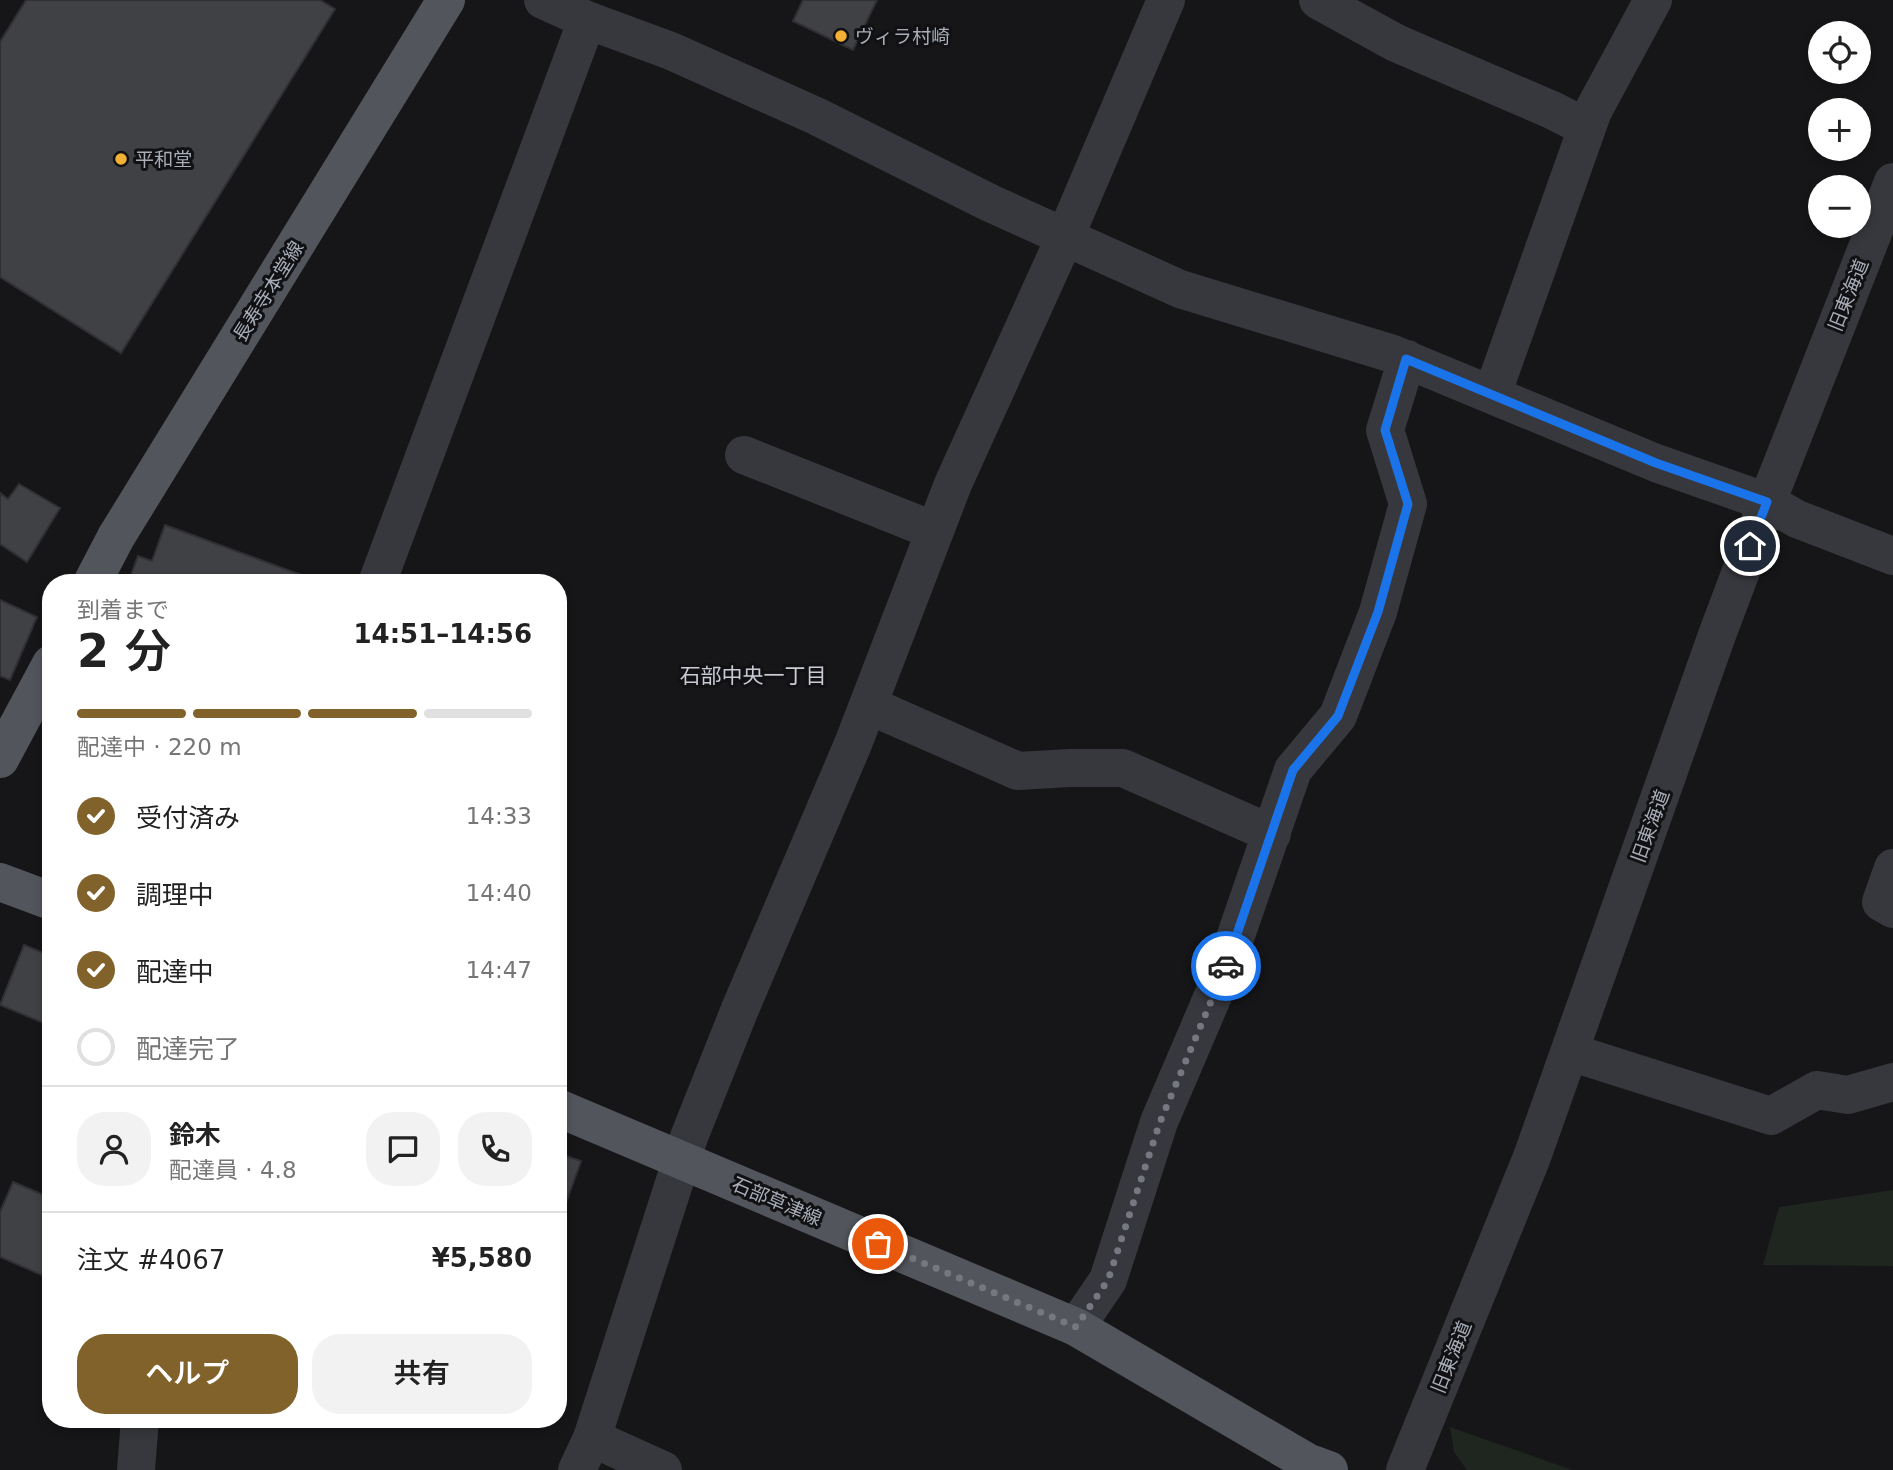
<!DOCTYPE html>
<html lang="ja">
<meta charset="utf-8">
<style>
:root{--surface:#fff;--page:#f2f2f2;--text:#222;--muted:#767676;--line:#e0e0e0;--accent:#80622a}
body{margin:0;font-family:"DejaVu Sans","Noto Sans JP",sans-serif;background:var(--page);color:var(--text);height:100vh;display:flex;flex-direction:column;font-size:26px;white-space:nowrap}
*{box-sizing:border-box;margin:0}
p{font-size:23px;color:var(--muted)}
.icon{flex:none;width:38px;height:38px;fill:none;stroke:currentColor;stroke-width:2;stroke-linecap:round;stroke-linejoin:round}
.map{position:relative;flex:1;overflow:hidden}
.drawer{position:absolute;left:42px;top:574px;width:525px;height:854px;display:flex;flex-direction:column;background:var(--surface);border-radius:28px;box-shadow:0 4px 10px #0003}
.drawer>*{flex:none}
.controls{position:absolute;left:1808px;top:21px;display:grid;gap:14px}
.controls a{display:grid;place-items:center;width:63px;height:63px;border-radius:50%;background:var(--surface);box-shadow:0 4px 10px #0003;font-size:35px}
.pin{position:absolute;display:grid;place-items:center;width:60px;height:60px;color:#fff;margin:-30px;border:4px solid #fff;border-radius:50%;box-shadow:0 2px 7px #0007}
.courier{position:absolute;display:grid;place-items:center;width:70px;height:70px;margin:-35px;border:5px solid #1a73e8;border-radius:50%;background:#fff;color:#222;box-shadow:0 2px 9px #0007}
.headline em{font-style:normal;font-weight:600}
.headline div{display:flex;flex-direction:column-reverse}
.headline{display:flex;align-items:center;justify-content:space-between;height:119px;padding:0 35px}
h1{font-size:46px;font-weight:600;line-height:52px}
.bar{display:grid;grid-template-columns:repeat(4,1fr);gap:10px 7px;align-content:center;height:84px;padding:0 35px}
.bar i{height:9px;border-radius:5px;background:var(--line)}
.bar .selected{background:var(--accent)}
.bar p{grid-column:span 4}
.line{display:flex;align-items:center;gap:18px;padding:0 35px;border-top:2px solid var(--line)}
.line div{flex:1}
.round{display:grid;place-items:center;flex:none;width:74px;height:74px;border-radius:28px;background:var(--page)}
ol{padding:0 35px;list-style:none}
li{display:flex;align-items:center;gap:21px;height:77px}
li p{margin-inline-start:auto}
li .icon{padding:7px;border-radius:50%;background:var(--accent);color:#fff;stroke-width:4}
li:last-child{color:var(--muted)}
li i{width:38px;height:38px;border:4px solid var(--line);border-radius:50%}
.primary-button{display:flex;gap:14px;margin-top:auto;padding:14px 35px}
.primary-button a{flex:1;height:80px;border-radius:28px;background:var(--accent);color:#fff;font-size:28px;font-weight:600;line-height:80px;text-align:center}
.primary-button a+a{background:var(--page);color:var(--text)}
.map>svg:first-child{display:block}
</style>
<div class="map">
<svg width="1893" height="1470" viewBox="0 0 1893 1470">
<rect width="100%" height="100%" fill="#161618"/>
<path fill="#1e261f" d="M 1893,1190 L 1893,1266 L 1763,1265 L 1779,1207 Z
M 1450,1427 L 1572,1470 L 1467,1470 L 1454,1452 Z"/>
<path fill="#404145" stroke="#303034" stroke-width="2" d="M 26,0 L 320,0 L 335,9 L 121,353 L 0,277 L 0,42 Z
M 803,0 L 877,0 L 853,50 L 793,21 Z
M 19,484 L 60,508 L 27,562 L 0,544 L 0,493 L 8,499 Z
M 165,525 L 323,583 L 128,583 L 138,556 L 152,561 Z
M 0,600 L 37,617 L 10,680 L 0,676 Z
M 24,945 L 51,956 L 51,1026 L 0,1005 Z
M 558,1153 L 581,1161 L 558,1225 Z
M 13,1182 L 51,1198 L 51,1279 L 0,1257 L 0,1212 Z"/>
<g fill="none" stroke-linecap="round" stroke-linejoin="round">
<path stroke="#37383d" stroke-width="38" d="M 543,0 L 587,20 L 671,51 L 816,116 L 990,203 L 1180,289 L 1393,354 L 1656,463 L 1767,502 L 1797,519 L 1893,556
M 1318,0 L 1396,43 L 1552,110 L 1587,128
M 1492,395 L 1593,111 L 1653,0
M 744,455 L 935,531
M 377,583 L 587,20
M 868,705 L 1018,771 L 1070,768 L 1123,768 L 1272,834
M 1893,868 L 1881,902 L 1893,909
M 1570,1052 L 1771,1116 L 1817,1090 L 1848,1095 L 1893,1082
M 1076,1327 L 1108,1280 L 1159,1122 L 1224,970 L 1293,770 L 1338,716 L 1378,612 L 1408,504 L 1385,430 L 1407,359
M 592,1438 L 663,1470
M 136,1470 L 140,1419
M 577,1470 L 592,1438 L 689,1137 L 740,1009 L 853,744 L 953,484 L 1065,237 L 1166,0
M 1405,1470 L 1532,1157 L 1717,635 L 1767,502 L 1893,182"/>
<path stroke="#53555c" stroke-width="38" d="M 92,583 L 116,537 L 446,0
M 0,759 L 51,664
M 0,882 L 51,901
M 558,1108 L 1076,1327 L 1307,1462 L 1329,1470"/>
</g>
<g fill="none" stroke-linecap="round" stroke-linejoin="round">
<path stroke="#757880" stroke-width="7" stroke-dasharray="0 12.6" d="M 878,1244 L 1076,1327 L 1108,1280 L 1160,1122 L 1226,966"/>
<path stroke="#1a73e8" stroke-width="9" d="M 1226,966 L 1293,770 L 1338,716 L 1378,612 L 1408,504 L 1385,430 L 1406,359 L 1656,463 L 1767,502 L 1750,546"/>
</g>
<g fill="#f2b134" stroke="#111113" stroke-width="2.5">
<circle cx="841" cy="36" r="7"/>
<circle cx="121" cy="159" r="7"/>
</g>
<g text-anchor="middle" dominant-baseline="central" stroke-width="6" stroke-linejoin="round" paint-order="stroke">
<g font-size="19" fill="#a8adb8" stroke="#111113" text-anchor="start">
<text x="855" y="36">ヴィラ村崎</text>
<text x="135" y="159">平和堂</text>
</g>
<g font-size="19" fill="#a8adb8" stroke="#111113">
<text transform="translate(268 291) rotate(-58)">長寿寺本堂線</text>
<text transform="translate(1848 295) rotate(-68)">旧東海道</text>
<text transform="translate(1650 826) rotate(-70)">旧東海道</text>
<text transform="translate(777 1201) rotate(23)">石部草津線</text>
<text transform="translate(1451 1357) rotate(-68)">旧東海道</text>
</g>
<g font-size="21" fill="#c9ccd4" stroke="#111113">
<text x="753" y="676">石部中央一丁目</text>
</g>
</g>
</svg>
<div class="controls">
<a><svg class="icon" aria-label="locate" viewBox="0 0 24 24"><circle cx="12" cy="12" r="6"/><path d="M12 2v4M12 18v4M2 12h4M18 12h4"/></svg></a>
<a>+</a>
<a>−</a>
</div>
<div class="pin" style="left:878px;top:1244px;background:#ea580c"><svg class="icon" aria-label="bag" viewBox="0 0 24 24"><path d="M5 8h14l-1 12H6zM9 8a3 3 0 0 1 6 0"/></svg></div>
<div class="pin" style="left:1750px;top:546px;background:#1f2937"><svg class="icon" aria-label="home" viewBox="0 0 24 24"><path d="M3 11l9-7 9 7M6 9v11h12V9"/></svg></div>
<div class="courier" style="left:1226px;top:966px"><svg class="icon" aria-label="car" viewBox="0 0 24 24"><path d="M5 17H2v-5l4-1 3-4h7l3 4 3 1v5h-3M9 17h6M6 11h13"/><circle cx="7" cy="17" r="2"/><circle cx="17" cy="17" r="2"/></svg></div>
<section class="drawer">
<div class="headline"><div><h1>2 分</h1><p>到着まで</p></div><em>14:51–14:56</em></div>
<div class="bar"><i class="selected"></i><i class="selected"></i><i class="selected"></i><i></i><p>配達中 · 220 m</p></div>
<ol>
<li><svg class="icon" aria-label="check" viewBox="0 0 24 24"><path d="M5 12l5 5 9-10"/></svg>受付済み<p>14:33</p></li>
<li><svg class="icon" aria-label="check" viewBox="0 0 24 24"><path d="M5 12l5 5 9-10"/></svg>調理中<p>14:40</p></li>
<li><svg class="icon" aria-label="check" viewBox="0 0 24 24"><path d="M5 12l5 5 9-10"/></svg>配達中<p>14:47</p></li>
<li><i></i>配達完了</li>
</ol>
<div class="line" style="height:126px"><a class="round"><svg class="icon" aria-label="person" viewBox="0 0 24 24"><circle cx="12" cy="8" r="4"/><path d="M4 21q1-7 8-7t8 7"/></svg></a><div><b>鈴木</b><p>配達員 · 4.8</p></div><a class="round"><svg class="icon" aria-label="chat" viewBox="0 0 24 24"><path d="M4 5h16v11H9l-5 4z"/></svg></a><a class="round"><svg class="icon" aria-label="phone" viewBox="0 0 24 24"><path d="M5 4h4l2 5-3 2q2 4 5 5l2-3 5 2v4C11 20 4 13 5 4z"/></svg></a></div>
<div class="line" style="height:91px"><div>注文 #4067</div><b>¥5,580</b></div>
<div class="primary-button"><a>ヘルプ</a><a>共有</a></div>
</section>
</div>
